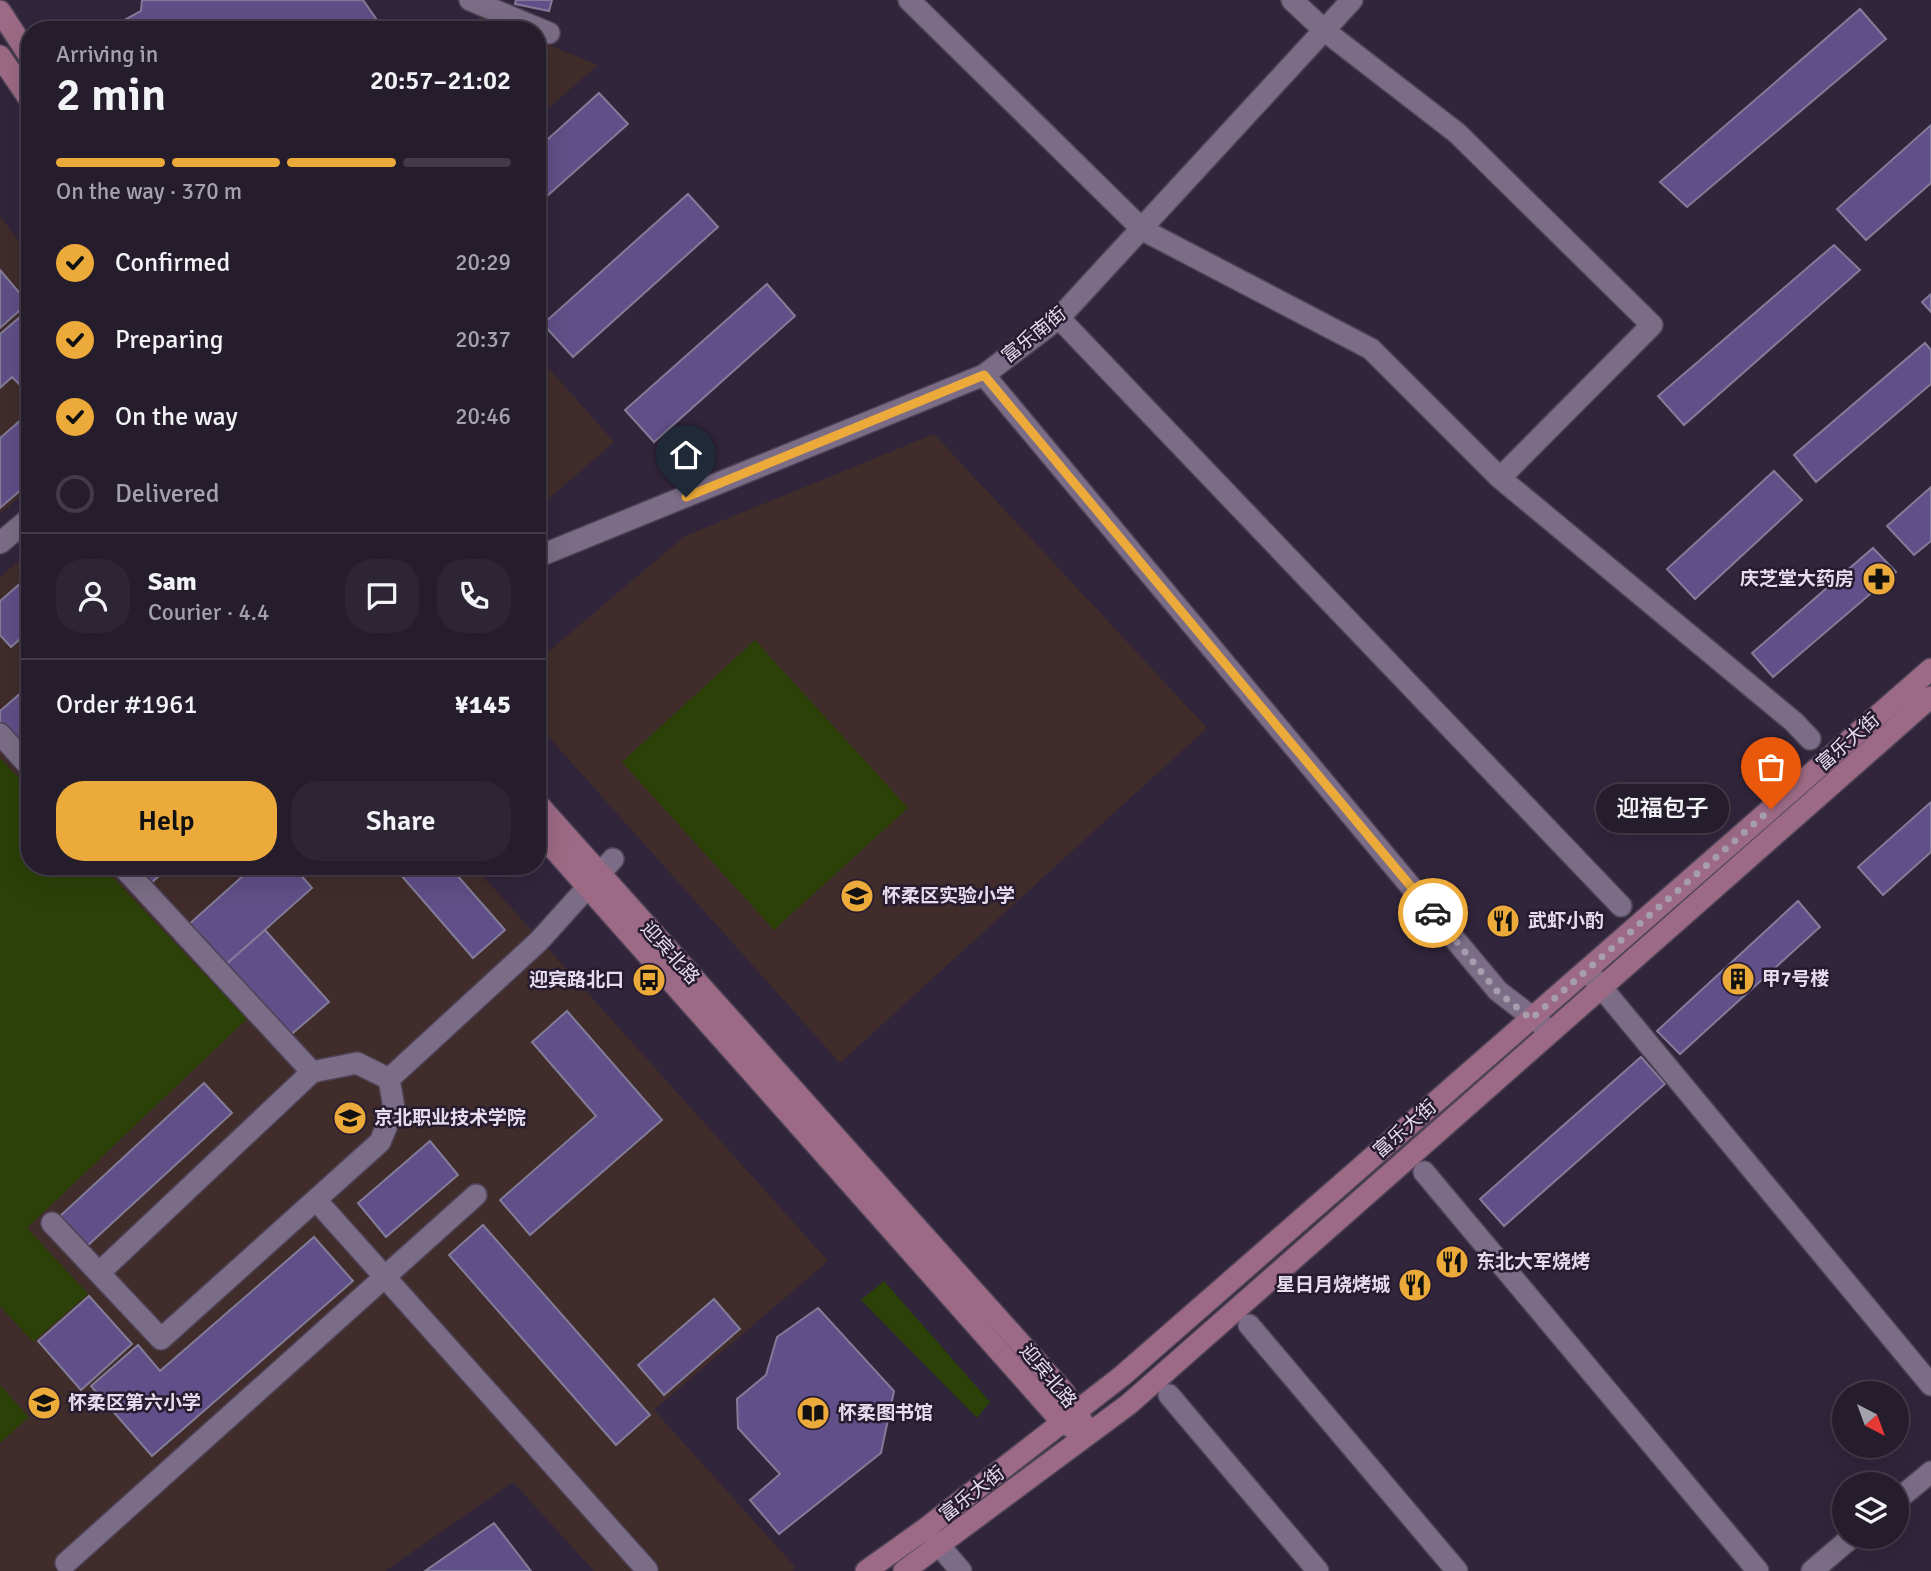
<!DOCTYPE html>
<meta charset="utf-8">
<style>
:root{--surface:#251c2c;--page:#2d2534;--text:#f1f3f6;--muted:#a3a1a9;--line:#423a48;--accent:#ebaa39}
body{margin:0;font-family:Signika,"Noto Sans SC",sans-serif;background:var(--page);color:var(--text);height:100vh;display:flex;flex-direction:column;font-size:26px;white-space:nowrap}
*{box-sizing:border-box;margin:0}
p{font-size:23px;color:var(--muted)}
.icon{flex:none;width:38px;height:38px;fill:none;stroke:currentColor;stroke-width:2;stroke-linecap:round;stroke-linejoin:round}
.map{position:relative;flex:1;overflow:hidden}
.panel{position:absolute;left:21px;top:21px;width:525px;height:854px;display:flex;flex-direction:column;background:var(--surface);border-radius:28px;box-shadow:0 7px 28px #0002,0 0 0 2px var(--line)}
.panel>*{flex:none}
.needle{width:46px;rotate:139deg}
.buttons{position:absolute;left:1832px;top:1381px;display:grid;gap:14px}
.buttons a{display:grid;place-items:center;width:77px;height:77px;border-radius:50%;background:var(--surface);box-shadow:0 7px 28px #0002,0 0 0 2px var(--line);font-size:35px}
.pin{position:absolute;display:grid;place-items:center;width:60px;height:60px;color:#fff;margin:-72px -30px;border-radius:50% 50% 50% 0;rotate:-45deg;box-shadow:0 0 7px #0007}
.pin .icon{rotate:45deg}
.courier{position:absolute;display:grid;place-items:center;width:70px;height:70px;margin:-35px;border:5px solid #ebaa39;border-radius:50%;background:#fff;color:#222;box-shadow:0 2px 9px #0007}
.bubble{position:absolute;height:49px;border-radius:24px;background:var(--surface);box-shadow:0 7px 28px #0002,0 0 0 2px var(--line);font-size:23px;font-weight:600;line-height:49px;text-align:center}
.headline em{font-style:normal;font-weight:600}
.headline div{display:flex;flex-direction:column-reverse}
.headline{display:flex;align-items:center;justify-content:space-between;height:119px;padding:0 35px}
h1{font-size:46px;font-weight:600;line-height:52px}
.bar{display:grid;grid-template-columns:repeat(4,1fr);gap:10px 7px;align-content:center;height:84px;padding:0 35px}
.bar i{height:9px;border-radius:5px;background:var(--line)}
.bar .selected{background:var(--accent)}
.bar p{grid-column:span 4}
.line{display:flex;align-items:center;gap:18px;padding:0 35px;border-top:2px solid var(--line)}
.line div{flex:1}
.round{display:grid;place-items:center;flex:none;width:74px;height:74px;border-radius:28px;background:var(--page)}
ol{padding:0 35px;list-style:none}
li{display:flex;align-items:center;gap:21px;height:77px}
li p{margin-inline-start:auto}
li .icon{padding:7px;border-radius:50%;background:var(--accent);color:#111;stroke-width:4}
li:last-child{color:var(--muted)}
li i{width:38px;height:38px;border:4px solid var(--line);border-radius:50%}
.action{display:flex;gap:14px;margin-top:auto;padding:14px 35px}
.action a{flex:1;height:80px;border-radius:28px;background:var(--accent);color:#111;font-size:28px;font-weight:600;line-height:80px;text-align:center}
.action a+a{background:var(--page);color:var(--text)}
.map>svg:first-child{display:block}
</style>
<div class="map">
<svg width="1931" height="1571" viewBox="0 0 1931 1571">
<rect width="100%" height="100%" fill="#31253b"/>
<path fill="#402c2b" d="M 481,17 L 511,30 L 465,30 Z
M 537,40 L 598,65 L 537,118 Z
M 0,216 L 30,256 L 30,488 L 0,514 Z
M 537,355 L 614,442 L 537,509 Z
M 934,434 L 1207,728 L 840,1063 L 537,724 L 537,661 L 685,536 Z
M 30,551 L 30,866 L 474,866 L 828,1261 L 654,1410 L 796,1568 L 792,1571 L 594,1571 L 513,1482 L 385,1571 L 0,1571 L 0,577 Z"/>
<path fill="#2b4108" d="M 755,640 L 908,808 L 774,930 L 622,762 Z
M 0,758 L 30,790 L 30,866 L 102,866 L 247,1019 L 27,1228 L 88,1294 L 33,1342 L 0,1306 Z
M 884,1281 L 990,1402 L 977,1418 L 861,1300 Z
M 0,1385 L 29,1417 L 0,1443 Z"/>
<path fill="#604f88" stroke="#837c98" stroke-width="2" d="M 142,0 L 363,0 L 384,30 L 123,30 L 119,23 L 141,11 Z
M 516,0 L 552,0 L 549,11 L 515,4 Z
M 1860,9 L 1886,39 L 1687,207 L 1660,182 Z
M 599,93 L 628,124 L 537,205 L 537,149 Z
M 1931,125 L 1931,183 L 1866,240 L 1837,209 Z
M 688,194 L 718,227 L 573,357 L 543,324 Z
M 1834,245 L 1860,270 L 1684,425 L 1658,396 Z
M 0,270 L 28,303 L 0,328 Z
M 767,284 L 795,316 L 654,442 L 625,410 Z
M 1931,294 L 1931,312 L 1922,302 Z
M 20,317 L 30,328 L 30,382 L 23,388 L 12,377 L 0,388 L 0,334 Z
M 1925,343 L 1931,350 L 1931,384 L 1816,482 L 1794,455 Z
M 30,412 L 30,482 L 0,508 L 0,438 Z
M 1774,471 L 1802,500 L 1695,599 L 1667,569 Z
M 1931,487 L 1931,541 L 1914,555 L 1887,526 Z
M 1873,548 L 1896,572 L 1773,677 L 1752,653 Z
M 30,575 L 30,630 L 11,647 L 0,635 L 0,601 Z
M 30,685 L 30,735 L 19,744 L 0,722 L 0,711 Z
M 1931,802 L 1931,852 L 1883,895 L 1858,867 Z
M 133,866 L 170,866 L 150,884 Z
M 254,866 L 293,866 L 312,888 L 223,967 L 187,926 Z
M 393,866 L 449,866 L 505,930 L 473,958 Z
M 1798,901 L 1820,927 L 1680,1054 L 1657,1031 Z
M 265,930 L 329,1002 L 287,1038 L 223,967 Z
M 567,1011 L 662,1120 L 530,1235 L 500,1200 L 596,1116 L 532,1042 Z
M 1641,1057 L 1665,1084 L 1504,1226 L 1480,1199 Z
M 204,1083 L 232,1113 L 86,1247 L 59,1217 Z
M 430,1141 L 458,1175 L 386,1237 L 358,1203 Z
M 483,1225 L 650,1415 L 616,1445 L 449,1255 Z
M 314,1237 L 353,1281 L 152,1456 L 91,1386 L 138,1345 L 160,1371 Z
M 89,1296 L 132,1344 L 81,1390 L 38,1341 Z
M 714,1299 L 740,1329 L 664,1395 L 638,1365 Z
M 818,1308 L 894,1391 L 881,1453 L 779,1534 L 750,1500 L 780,1474 L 738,1428 L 737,1399 L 766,1375 L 777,1337 Z
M 494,1523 L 531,1571 L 425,1571 Z"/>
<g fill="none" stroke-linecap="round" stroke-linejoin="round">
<defs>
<path id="minor" d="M 470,0 L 549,33
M 909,0 L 1143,230 L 1371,349 L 1500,478 L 1794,722 L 1810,739
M 1292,0 L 1325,31 L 1457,133 L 1652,325 L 1500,478
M 1059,318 L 1621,906
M 984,375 L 1498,991 L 1550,1031
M 0,543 L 30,518
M 537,557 L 984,375 L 1059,318 L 1352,0
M 0,734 L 30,767
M 122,866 L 312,1072
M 1587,970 L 1931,1385
M 389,1079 L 539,941 L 613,859
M 1424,1172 L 1758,1571
M 316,1200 L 647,1570
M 52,1223 L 161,1339 L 380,1142 L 394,1108 L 389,1079 L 357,1063 L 312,1072 L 99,1273
M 1249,1325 L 1457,1571
M 1169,1395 L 1318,1571
M 1897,1500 L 1931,1472
M 927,1531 L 961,1571
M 66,1563 L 476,1195
M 1812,1571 L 1853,1536"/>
<path id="secondary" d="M 0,11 L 30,57
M 0,56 L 30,100
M 537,803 L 1064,1392 L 1082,1421
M 537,830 L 1061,1421 L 1071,1427
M 866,1571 L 925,1529 L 1122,1376 L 1931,669
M 904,1571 L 1129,1404 L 1931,697"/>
</defs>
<use href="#minor" stroke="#4e4356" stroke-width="24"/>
<use href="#secondary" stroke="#4e4356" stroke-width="24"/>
<use href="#minor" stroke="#7b6d87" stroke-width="21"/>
<use href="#secondary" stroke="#9c6a84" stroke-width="21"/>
</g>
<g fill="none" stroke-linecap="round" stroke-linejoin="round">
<path stroke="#a69dae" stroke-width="7" stroke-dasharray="0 12.6" d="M 1433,913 L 1497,991 L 1531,1019 L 1771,809"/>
<path stroke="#ebaa39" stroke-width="9" d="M 686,497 L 984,375 L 1433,913"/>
</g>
<defs>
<symbol id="pharmacy-disc" viewBox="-11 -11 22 22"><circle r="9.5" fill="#ebaa39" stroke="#271b30"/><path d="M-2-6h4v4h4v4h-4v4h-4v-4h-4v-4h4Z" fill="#111"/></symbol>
<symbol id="school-disc" viewBox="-11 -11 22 22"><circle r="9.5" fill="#ebaa39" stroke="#271b30"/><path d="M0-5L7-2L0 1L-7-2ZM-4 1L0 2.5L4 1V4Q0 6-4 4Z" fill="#111"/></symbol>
<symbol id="restaurant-disc" viewBox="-11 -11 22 22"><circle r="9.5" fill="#ebaa39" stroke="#271b30"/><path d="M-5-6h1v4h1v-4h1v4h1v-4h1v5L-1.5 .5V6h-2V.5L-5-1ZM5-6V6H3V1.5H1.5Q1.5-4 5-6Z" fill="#111"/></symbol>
<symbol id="building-disc" viewBox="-11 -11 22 22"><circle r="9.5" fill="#ebaa39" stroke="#271b30"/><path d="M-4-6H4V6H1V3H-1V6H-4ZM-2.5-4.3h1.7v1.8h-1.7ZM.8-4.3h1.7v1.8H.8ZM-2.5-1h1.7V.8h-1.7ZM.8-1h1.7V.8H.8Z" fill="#111"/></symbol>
<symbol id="bus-disc" viewBox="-11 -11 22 22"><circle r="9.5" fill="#ebaa39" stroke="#271b30"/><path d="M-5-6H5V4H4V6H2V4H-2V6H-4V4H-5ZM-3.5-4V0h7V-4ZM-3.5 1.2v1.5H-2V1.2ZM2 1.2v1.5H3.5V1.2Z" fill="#111"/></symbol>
<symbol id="university-disc" viewBox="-11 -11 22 22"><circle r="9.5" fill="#ebaa39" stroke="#271b30"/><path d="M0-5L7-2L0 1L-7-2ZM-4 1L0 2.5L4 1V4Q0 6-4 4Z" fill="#111"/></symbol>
<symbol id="library-disc" viewBox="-11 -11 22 22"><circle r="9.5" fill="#ebaa39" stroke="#271b30"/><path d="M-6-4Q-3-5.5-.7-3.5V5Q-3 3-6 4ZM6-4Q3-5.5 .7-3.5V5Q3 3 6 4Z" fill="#111"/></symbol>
</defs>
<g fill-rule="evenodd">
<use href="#pharmacy-disc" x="1860" y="560" width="38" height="38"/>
<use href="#school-disc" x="838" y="877" width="38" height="38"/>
<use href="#restaurant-disc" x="1484" y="902" width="38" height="38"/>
<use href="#building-disc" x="1719" y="960" width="38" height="38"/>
<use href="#bus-disc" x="630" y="961" width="38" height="38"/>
<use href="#university-disc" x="331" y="1099" width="38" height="38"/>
<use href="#restaurant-disc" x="1433" y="1243" width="38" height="38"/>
<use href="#restaurant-disc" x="1396" y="1266" width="38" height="38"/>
<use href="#school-disc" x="25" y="1384" width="38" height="38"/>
<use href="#library-disc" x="794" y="1394" width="38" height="38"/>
</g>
<g text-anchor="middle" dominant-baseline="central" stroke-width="5" stroke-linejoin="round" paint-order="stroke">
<g font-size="19" fill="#e5ddec" stroke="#271b30">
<text transform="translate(1034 335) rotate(-39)">富乐南街</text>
<text transform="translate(1848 742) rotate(-41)">富乐大街</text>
<text transform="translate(670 953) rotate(48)">迎宾北路</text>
<text transform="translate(1405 1129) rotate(-41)">富乐大街</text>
<text transform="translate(1048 1376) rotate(50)">迎宾北路</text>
<text transform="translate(972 1494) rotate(-38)">富乐大街</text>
</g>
<g font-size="19" font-weight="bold" fill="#e5ddec" stroke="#271b30" text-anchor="start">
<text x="1854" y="579" text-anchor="end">庆芝堂大药房</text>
<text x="882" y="896">怀柔区实验小学</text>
<text x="1528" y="921">武虾小酌</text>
<text x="1762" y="979">甲7号楼</text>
<text x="624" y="980" text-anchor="end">迎宾路北口</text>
<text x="374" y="1118">京北职业技术学院</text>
<text x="1476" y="1262">东北大军烧烤</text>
<text x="1390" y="1285" text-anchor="end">星日月烧烤城</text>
<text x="68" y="1403">怀柔区第六小学</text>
<text x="838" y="1413">怀柔图书馆</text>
</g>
</g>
</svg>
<div class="buttons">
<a><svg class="needle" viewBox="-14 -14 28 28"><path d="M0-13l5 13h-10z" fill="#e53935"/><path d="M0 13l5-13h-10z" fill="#a3a1a9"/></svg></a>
<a><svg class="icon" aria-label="layers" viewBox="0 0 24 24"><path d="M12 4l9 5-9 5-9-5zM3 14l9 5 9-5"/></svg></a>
</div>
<div class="pin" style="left:1771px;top:809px;background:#ea580c"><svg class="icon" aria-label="bag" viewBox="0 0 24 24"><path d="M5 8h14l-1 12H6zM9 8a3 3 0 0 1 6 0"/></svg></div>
<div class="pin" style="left:686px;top:497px;background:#1f2937"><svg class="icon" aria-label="home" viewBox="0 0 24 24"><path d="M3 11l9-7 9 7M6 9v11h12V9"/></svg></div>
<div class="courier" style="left:1433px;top:913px"><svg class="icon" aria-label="car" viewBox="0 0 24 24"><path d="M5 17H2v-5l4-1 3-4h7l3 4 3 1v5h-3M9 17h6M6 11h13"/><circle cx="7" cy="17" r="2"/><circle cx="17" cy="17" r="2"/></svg></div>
<div class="bubble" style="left:1596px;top:784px;width:133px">迎福包子</div>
<section class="panel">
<div class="headline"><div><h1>2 min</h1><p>Arriving in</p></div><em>20:57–21:02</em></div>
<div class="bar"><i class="selected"></i><i class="selected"></i><i class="selected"></i><i></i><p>On the way · 370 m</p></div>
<ol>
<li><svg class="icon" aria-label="check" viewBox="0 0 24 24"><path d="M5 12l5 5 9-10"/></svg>Confirmed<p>20:29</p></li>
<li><svg class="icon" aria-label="check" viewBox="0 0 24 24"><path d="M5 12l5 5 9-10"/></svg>Preparing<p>20:37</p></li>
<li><svg class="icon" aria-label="check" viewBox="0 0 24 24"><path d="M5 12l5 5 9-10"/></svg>On the way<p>20:46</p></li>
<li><i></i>Delivered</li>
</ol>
<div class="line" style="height:126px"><a class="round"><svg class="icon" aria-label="person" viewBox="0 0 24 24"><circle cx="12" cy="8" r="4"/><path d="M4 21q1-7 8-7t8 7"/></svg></a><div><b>Sam</b><p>Courier · 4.4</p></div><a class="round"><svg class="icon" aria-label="chat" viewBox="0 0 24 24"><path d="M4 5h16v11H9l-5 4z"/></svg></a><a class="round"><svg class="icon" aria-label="phone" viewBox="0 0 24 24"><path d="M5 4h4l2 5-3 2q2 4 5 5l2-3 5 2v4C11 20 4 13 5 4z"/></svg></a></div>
<div class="line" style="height:91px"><div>Order #1961</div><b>¥145</b></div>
<div class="action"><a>Help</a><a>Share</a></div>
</section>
</div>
